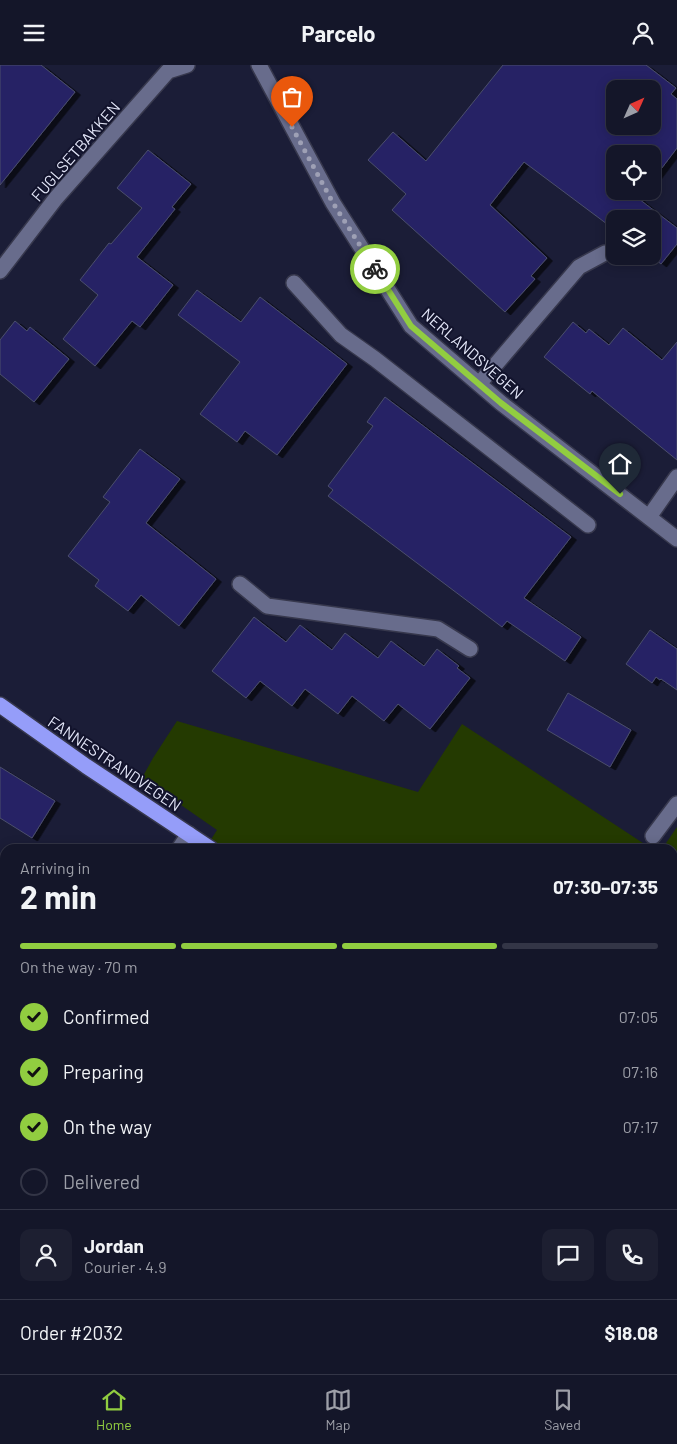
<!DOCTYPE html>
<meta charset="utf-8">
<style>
:root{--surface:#141629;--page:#1d1f31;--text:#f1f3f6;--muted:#9d9fa8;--line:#333546;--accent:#91cd40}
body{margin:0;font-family:Barlow,sans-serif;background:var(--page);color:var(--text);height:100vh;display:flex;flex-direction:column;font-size:19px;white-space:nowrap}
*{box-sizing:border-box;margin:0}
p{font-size:16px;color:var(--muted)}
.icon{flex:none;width:28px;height:28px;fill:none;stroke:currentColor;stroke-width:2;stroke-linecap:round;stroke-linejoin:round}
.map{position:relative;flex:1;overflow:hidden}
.panel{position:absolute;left:0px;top:779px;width:678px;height:531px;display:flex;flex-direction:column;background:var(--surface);border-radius:15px 15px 0 0;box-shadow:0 2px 12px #0003,0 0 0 1px var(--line)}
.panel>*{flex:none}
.needle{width:32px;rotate:45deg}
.buttons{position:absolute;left:606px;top:15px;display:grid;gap:10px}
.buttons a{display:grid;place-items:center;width:55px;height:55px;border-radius:10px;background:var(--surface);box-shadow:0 2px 12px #0003,0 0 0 1px var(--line);font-size:25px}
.pin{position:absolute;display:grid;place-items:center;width:42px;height:42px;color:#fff;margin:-51px -21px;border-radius:50% 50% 50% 0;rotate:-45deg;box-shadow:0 0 5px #0007}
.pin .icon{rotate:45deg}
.courier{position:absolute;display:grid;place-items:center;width:50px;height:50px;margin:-25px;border:4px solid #91cd40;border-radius:50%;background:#fff;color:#222;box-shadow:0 1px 6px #0007}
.headline em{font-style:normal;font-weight:700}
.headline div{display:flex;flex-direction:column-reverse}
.headline{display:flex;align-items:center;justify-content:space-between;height:85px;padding:0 20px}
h1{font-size:32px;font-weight:700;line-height:38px}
.bar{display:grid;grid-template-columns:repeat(4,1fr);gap:8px 5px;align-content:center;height:60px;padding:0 20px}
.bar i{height:6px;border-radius:4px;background:var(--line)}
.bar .on{background:var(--accent)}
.bar p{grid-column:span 4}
.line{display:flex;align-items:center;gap:12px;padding:0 20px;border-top:1px solid var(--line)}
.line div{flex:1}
.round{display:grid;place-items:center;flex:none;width:52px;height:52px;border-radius:10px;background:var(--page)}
ol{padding:0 20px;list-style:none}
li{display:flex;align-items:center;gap:15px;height:55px}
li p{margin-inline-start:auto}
li .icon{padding:5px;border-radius:50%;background:var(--accent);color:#111;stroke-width:4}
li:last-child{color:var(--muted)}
li i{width:28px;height:28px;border:2px solid var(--line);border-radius:50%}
header{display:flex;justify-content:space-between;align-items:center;height:65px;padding:0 20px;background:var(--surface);font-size:22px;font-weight:700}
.tab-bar{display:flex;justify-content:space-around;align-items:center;height:70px;border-top:1px solid var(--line);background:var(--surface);font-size:14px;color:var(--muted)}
.tab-bar a{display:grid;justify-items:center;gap:2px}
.tab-bar .on{color:var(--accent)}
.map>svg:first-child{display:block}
</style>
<header><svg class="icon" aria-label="menu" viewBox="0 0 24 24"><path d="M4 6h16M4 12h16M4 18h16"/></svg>Parcelo<svg class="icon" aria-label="person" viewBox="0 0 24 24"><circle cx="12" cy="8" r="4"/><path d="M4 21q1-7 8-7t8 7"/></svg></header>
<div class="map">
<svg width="677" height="1309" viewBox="0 0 677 1309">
<defs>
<filter id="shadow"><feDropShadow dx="5.5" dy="3" stdDeviation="0" flood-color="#0009"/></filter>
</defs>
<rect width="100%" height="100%" fill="#1b1d37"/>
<path fill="#243a01" d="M 177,656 L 418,727 L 462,659 L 652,784 L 205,784 L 217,765 L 142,713 L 153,693 Z
M 677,762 L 677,1186 L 672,1183 L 672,784 L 662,784 Z"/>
<path fill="#40610f" d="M 5,1196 L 5,1233 L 0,1243 L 0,1201 Z
M 5,1261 L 5,1305 L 122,1305 L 120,1309 L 0,1309 L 0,1270 Z"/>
<path fill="#262365" stroke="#4b4e6c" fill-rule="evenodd" filter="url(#shadow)" d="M 0,0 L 41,0 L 75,27 L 0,120 Z
M 503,0 L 646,0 L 676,23 L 671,29 L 677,34 L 677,83 L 652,116 L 652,89 L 615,89 L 615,126 L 645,126 L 639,134 L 677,163 L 677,179 L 661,199 L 651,191 L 652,191 L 652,154 L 615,154 L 615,165 L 524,97 L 490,140 L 547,193 L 531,211 L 535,214 L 505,247 L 392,145 L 406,129 L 368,95 L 393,67 L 426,96 ZM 615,24 L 652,24 L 652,61 L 615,61 Z
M 148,85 L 191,119 L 172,142 L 175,144 L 137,192 L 173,220 L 140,262 L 132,256 L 95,301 L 63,274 L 98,230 L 80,215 L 109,178 L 111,179 L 142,143 L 117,123 Z
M 197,225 L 241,257 L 260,232 L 347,299 L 277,390 L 245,366 L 237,377 L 200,349 L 240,297 L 178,250 Z
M 15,256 L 27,266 L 30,262 L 69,294 L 34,337 L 0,309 L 0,275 Z
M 573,257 L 586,268 L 589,264 L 609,280 L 623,263 L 662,295 L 677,277 L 677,395 L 592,326 L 590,329 L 544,292 Z
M 385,332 L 571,472 L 524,533 L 581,572 L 565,596 L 507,556 L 502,562 L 328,431 L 333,425 L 328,421 L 373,361 L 367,357 Z
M 140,384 L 180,414 L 146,458 L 216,514 L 179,561 L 141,530 L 128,546 L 95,521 L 99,515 L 68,491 L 110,437 L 103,432 Z
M 254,552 L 286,577 L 300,560 L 332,585 L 345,568 L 378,593 L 391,576 L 424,601 L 437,584 L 459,601 L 457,603 L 470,613 L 430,664 L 398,639 L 384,656 L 352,631 L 338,649 L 305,624 L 292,641 L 260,616 L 246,633 L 212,606 Z
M 650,565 L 677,584 L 677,625 L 661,614 L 660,615 L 656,612 L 652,618 L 626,599 Z
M 568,628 L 631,665 L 610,702 L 547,665 Z
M 0,702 L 55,736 L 32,773 L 0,753 Z"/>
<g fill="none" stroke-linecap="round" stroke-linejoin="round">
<defs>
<path id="minor" d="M 259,0 L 333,138 L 411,261 L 501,338 L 677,474
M 0,206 L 56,133 L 168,6 L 187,0
M 294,218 L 341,270 L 375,294 L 588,460
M 479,319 L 579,202 L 605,188
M 649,452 L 677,412
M 240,519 L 267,541 L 438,564 L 470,584
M 653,771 L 677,739
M 179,784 L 189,769
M 0,805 L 5,807
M 672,1234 L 677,1234
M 607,1309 L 609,1305"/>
<path id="highway" d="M 0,640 L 86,701 L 211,784
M 672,1092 L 677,1095"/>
</defs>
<use href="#minor" stroke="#37384d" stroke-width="18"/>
<use href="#highway" stroke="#37384d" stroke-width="18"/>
<use href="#minor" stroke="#686c8c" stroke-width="15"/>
<use href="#highway" stroke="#959df9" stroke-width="15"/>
</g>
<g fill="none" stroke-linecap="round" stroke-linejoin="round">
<path stroke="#9ea0b5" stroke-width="5" stroke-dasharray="0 9" d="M 292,62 L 333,138 L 375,204"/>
<path stroke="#91cd40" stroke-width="6" d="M 375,204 L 411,261 L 501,338 L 620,429"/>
</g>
<g text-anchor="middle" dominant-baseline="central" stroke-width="4" stroke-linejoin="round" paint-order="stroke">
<g font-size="16" fill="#e4e7f9" stroke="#12132c">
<text transform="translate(75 86) rotate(-49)">FUGLSETBAKKEN</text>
<text transform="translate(473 288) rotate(41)">NERLANDSVEGEN</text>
<text transform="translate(115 698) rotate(34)">FANNESTRANDVEGEN</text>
</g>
</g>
</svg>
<div class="buttons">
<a><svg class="needle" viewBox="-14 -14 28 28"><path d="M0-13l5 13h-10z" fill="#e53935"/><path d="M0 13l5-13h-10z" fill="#9d9fa8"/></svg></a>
<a><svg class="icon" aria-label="locate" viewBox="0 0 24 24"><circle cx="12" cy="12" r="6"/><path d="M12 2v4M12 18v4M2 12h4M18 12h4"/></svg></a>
<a><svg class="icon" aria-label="layers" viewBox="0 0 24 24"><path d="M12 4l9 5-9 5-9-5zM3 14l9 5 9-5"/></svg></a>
</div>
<div class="pin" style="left:292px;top:62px;background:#ea580c"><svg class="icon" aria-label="bag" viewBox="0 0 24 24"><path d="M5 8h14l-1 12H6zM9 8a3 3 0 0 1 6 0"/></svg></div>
<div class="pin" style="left:620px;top:429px;background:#1f2937"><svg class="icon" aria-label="home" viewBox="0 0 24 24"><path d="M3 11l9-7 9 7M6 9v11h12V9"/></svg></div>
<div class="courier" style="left:375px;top:204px"><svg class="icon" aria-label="bike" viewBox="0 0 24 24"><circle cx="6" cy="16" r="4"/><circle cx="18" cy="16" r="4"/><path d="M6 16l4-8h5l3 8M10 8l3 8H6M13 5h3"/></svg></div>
<section class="panel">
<div class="headline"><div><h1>2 min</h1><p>Arriving in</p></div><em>07:30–07:35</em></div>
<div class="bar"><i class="on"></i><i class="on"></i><i class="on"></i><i></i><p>On the way · 70 m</p></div>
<ol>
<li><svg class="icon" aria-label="check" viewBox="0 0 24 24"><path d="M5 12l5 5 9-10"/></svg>Confirmed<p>07:05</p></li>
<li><svg class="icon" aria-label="check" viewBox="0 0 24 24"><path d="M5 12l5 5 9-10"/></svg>Preparing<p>07:16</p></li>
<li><svg class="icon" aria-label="check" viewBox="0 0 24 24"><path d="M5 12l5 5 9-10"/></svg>On the way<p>07:17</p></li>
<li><i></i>Delivered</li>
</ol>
<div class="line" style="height:90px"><a class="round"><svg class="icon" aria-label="person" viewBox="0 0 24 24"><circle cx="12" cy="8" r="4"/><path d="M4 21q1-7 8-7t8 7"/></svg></a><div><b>Jordan</b><p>Courier · 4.9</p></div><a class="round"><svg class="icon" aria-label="chat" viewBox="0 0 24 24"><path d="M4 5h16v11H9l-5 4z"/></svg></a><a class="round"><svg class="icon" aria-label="phone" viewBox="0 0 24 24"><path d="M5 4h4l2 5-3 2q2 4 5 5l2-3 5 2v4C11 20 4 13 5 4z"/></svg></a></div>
<div class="line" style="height:65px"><div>Order #2032</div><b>$18.08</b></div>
</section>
</div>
<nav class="tab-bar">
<a class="on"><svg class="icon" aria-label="home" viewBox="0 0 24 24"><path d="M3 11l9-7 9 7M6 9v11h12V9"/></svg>Home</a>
<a><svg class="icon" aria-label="map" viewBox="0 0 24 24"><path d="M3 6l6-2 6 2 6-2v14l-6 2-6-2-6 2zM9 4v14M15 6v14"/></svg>Map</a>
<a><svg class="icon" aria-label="saved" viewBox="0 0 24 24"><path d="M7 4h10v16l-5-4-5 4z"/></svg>Saved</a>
</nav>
